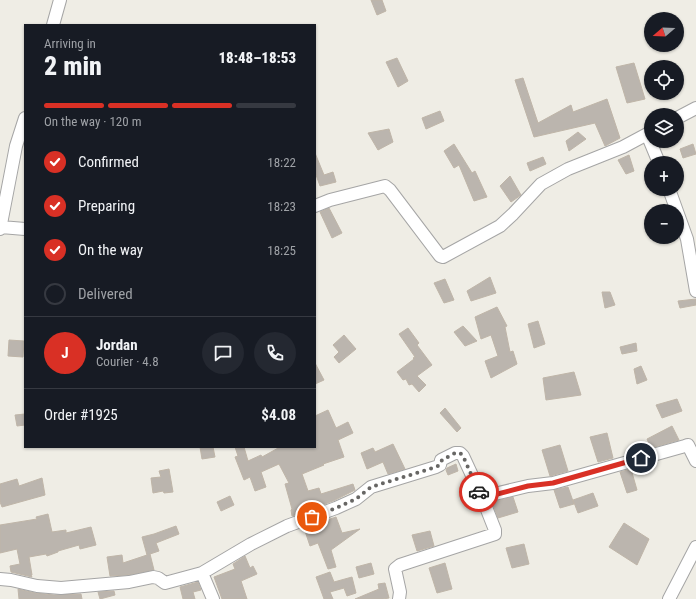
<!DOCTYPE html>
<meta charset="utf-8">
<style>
:root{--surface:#171b24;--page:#242831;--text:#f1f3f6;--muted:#9ea1a6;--line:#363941;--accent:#d93025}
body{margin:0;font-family:"Roboto Condensed",sans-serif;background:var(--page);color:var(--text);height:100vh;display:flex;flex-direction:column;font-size:15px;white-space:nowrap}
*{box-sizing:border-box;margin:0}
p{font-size:13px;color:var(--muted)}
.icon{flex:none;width:22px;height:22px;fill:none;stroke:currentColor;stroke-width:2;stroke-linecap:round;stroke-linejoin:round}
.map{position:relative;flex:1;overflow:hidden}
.panel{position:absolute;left:24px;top:24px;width:292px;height:424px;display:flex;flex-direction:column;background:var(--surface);border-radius:0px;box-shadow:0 1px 3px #0004}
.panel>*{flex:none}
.needle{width:26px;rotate:251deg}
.buttons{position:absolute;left:644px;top:12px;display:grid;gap:8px}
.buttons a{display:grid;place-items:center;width:40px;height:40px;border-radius:50%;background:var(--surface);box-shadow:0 1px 3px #0004;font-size:20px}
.pin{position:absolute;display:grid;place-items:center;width:34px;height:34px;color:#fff;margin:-17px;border:2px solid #fff;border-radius:50%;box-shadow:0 1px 4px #0007}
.courier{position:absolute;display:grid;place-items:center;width:40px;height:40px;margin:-20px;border:3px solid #d93025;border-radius:50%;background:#fff;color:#222;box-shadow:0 1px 5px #0007}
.summary em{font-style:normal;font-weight:800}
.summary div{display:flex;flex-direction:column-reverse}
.summary{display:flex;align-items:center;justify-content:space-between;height:68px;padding:0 20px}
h1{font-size:26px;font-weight:800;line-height:30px}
.bar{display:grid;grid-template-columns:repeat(4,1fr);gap:6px 4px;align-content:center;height:48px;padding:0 20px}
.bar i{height:5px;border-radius:3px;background:var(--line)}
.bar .current{background:var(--accent)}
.bar p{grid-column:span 4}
.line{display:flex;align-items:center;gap:10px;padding:0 20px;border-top:1px solid var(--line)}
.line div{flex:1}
.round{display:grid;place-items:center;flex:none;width:42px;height:42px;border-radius:21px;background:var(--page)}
ol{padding:0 20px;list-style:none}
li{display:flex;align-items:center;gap:12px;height:44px}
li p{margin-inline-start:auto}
li .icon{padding:4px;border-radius:50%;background:var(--accent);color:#fff;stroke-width:4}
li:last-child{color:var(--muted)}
li i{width:22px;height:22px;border:2px solid var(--line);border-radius:50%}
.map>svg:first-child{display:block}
</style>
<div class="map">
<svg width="696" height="599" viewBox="0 0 696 599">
<rect width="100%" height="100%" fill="#efede5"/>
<path fill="#bbb5ae" stroke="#bfb5a8" d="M 371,0 L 382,0 L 386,11 L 377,15 Z
M 397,58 L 408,81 L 398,87 L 386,62 Z
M 634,63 L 645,99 L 627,103 L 616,67 Z
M 523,78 L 538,123 L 571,105 L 573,112 L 607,99 L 620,138 L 605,146 L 595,123 L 534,137 L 515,80 Z
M 440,111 L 444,121 L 426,129 L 422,118 Z
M 389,129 L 393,142 L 378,150 L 368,133 Z
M 578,132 L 586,139 L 569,151 L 566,141 Z
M 454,144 L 472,173 L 475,171 L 487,197 L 474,201 L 459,165 L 454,168 L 444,151 Z
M 693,144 L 696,154 L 683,158 L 680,149 Z
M 315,153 L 324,175 L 333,172 L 336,182 L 320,186 L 315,172 Z
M 629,155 L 634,171 L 626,174 L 618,160 Z
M 543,157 L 546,164 L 530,171 L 527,163 Z
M 510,176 L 521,195 L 511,202 L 500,186 Z
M 329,208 L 342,233 L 332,238 L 320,212 Z
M 490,277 L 496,293 L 471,301 L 467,291 Z
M 445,279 L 454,300 L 444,303 L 434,283 Z
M 602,292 L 610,292 L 615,305 L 605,308 Z
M 696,299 L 696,305 L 680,308 L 678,301 Z
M 497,307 L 507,326 L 505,327 L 510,352 L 513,351 L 517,364 L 491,378 L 485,361 L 498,356 L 491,335 L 481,339 L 475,317 Z
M 538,321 L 545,344 L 534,348 L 528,324 Z
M 463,326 L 477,341 L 465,346 L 454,332 Z
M 408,328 L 419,343 L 417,345 L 432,365 L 417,376 L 426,385 L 419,392 L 412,384 L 409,385 L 406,379 L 403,380 L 397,372 L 414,359 L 413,358 L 415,357 L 399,334 Z
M 344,335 L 356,349 L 339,363 L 334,357 L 339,352 L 333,345 Z
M 9,340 L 24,341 L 23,357 L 8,356 Z
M 636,343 L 637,351 L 622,354 L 620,347 Z
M 315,363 L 324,380 L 315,384 Z
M 641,366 L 647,380 L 637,384 L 634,369 Z
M 574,372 L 581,395 L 546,400 L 543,378 Z
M 677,399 L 682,411 L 662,418 L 656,405 Z
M 445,408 L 461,428 L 457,432 L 440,413 Z
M 328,410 L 336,428 L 348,422 L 353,433 L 338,440 L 344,457 L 323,464 L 324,465 L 302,474 L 308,491 L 319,488 L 321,494 L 353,484 L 355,490 L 333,501 L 292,516 L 291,510 L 292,509 L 285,484 L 289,483 L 279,464 L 261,472 L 266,487 L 255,491 L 250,477 L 244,480 L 235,457 L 238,456 L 235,447 L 244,447 L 248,461 L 261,455 L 262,457 L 280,447 L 315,447 L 315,416 Z
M 25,414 L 25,425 L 17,426 L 15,415 Z
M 672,426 L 679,440 L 651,448 L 647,439 Z
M 607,433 L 613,458 L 598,462 L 590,437 Z
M 393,444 L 405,469 L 388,474 L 383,462 L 367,469 L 361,453 L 373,448 L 375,452 Z
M 560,445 L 568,471 L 550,476 L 542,450 Z
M 200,447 L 213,447 L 215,457 L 202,459 Z
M 456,464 L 458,471 L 448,475 L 446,470 L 447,468 Z
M 169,469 L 173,492 L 164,493 L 163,491 L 153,493 L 151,478 L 161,477 L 159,471 Z
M 631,469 L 637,490 L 627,493 L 620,472 Z
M 42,478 L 45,495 L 2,507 L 0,502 L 0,484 L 17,479 L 19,486 Z
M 568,487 L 574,504 L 560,508 L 554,490 Z
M 593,493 L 598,506 L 578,513 L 573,500 Z
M 230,496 L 234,505 L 221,511 L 217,502 Z
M 513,497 L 518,512 L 498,518 L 492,502 Z
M 48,514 L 52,532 L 66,530 L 66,533 L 91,527 L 96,545 L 80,549 L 79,545 L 58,551 L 58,552 L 47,556 L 46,554 L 29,557 L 32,575 L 31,575 L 32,577 L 11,572 L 10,566 L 20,564 L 17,549 L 0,553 L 0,525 L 37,519 L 36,517 Z
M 336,517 L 342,533 L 360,529 L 331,550 L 336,567 L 328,569 L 318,543 L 310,546 L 304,528 Z
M 624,523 L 649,539 L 637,565 L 609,547 Z
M 176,526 L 179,534 L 156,543 L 159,551 L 150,554 L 154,570 L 128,575 L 110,576 L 107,557 L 122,555 L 123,563 L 147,555 L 142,537 L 154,534 Z
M 430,531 L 434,546 L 417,551 L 412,535 Z
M 524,544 L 529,564 L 512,568 L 506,548 Z
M 245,556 L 250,568 L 253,566 L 257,574 L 241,581 L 247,599 L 222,599 L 214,577 L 235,569 L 233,564 Z
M 371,563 L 374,574 L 359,578 L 356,567 Z
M 445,563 L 452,589 L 437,593 L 429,568 Z
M 330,572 L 334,582 L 352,577 L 356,593 L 347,596 L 344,588 L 330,592 L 333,599 L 324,599 L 316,577 Z
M 198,582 L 201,590 L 193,592 L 195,599 L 183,599 L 180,587 Z
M 385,583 L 389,598 L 383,599 L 355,599 L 379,589 L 378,584 Z
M 18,589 L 35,593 L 54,595 L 81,594 L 82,599 L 19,599 Z
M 114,591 L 115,595 L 100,599 L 98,592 Z"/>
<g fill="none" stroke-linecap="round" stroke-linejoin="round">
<defs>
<path id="minor" d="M 53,25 L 60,0
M 677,118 L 696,108
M 647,134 L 659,163
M 669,189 L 687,239 L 696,291
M 315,206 L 330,200 L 385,186 L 390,190 L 440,256 L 443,257 L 500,226 L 513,214 L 541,184 L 568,169 L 623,147 L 651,132
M 1,227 L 25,229
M 0,229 L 16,146 L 25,118
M 202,573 L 213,599
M 0,579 L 11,580 L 37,586 L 61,588 L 129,582 L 153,577 L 158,578 L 165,583 L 202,573 L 251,544 L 287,526 L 336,508 L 356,499 L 371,487 L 436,467 L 440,465 L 441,460 L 455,453 L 460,453 L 463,456 L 482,497 L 528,486 L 553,483 L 685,446 L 688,445 L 696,461
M 399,599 L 400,592 L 395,569 L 400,565 L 495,534 L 495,530 L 482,497
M 669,599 L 696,547"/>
</defs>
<use href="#minor" stroke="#a5a5a5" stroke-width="14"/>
<use href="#minor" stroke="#fff" stroke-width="12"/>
</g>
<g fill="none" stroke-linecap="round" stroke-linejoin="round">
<path stroke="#676664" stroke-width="4" stroke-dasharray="0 7.2" d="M 312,517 L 336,508 L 356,499 L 371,487 L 436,467 L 440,465 L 442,460 L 455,453 L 460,453 L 463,456 L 479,492"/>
<path stroke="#d93025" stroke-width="5" d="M 479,492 L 482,497 L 486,497 L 528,486 L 553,483 L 641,458"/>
</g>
</svg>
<div class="buttons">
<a><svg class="needle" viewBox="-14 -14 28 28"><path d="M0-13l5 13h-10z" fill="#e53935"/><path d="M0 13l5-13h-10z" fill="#9ea1a6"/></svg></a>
<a><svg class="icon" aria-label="locate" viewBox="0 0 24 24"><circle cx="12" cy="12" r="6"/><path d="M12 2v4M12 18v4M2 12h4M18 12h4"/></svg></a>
<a><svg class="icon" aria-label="layers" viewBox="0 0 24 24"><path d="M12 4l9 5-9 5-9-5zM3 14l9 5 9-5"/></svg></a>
<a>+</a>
<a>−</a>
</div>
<div class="pin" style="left:312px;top:517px;background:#ea580c"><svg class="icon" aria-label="bag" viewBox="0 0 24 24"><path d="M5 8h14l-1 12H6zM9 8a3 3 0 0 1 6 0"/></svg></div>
<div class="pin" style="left:641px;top:458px;background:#1f2937"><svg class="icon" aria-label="home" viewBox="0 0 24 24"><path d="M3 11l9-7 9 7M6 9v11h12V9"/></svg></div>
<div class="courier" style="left:479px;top:492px"><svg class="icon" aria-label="car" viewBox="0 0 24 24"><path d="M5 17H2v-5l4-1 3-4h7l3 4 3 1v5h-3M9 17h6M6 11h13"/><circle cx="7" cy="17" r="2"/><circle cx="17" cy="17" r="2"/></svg></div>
<section class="panel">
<div class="summary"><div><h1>2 min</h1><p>Arriving in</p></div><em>18:48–18:53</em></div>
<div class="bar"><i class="current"></i><i class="current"></i><i class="current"></i><i></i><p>On the way · 120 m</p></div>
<ol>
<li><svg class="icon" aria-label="check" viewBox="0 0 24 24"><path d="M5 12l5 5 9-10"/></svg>Confirmed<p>18:22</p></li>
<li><svg class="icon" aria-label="check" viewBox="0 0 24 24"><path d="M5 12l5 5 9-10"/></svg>Preparing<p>18:23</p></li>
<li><svg class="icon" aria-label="check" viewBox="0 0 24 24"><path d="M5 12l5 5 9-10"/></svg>On the way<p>18:25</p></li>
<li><i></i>Delivered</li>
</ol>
<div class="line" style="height:72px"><b class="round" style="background:var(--accent);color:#fff">J</b><div><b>Jordan</b><p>Courier · 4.8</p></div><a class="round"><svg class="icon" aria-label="chat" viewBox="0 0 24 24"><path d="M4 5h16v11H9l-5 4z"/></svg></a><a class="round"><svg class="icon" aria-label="phone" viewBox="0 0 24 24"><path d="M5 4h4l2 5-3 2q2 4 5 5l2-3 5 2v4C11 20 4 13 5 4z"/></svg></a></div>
<div class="line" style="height:52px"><div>Order #1925</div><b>$4.08</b></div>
</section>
</div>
